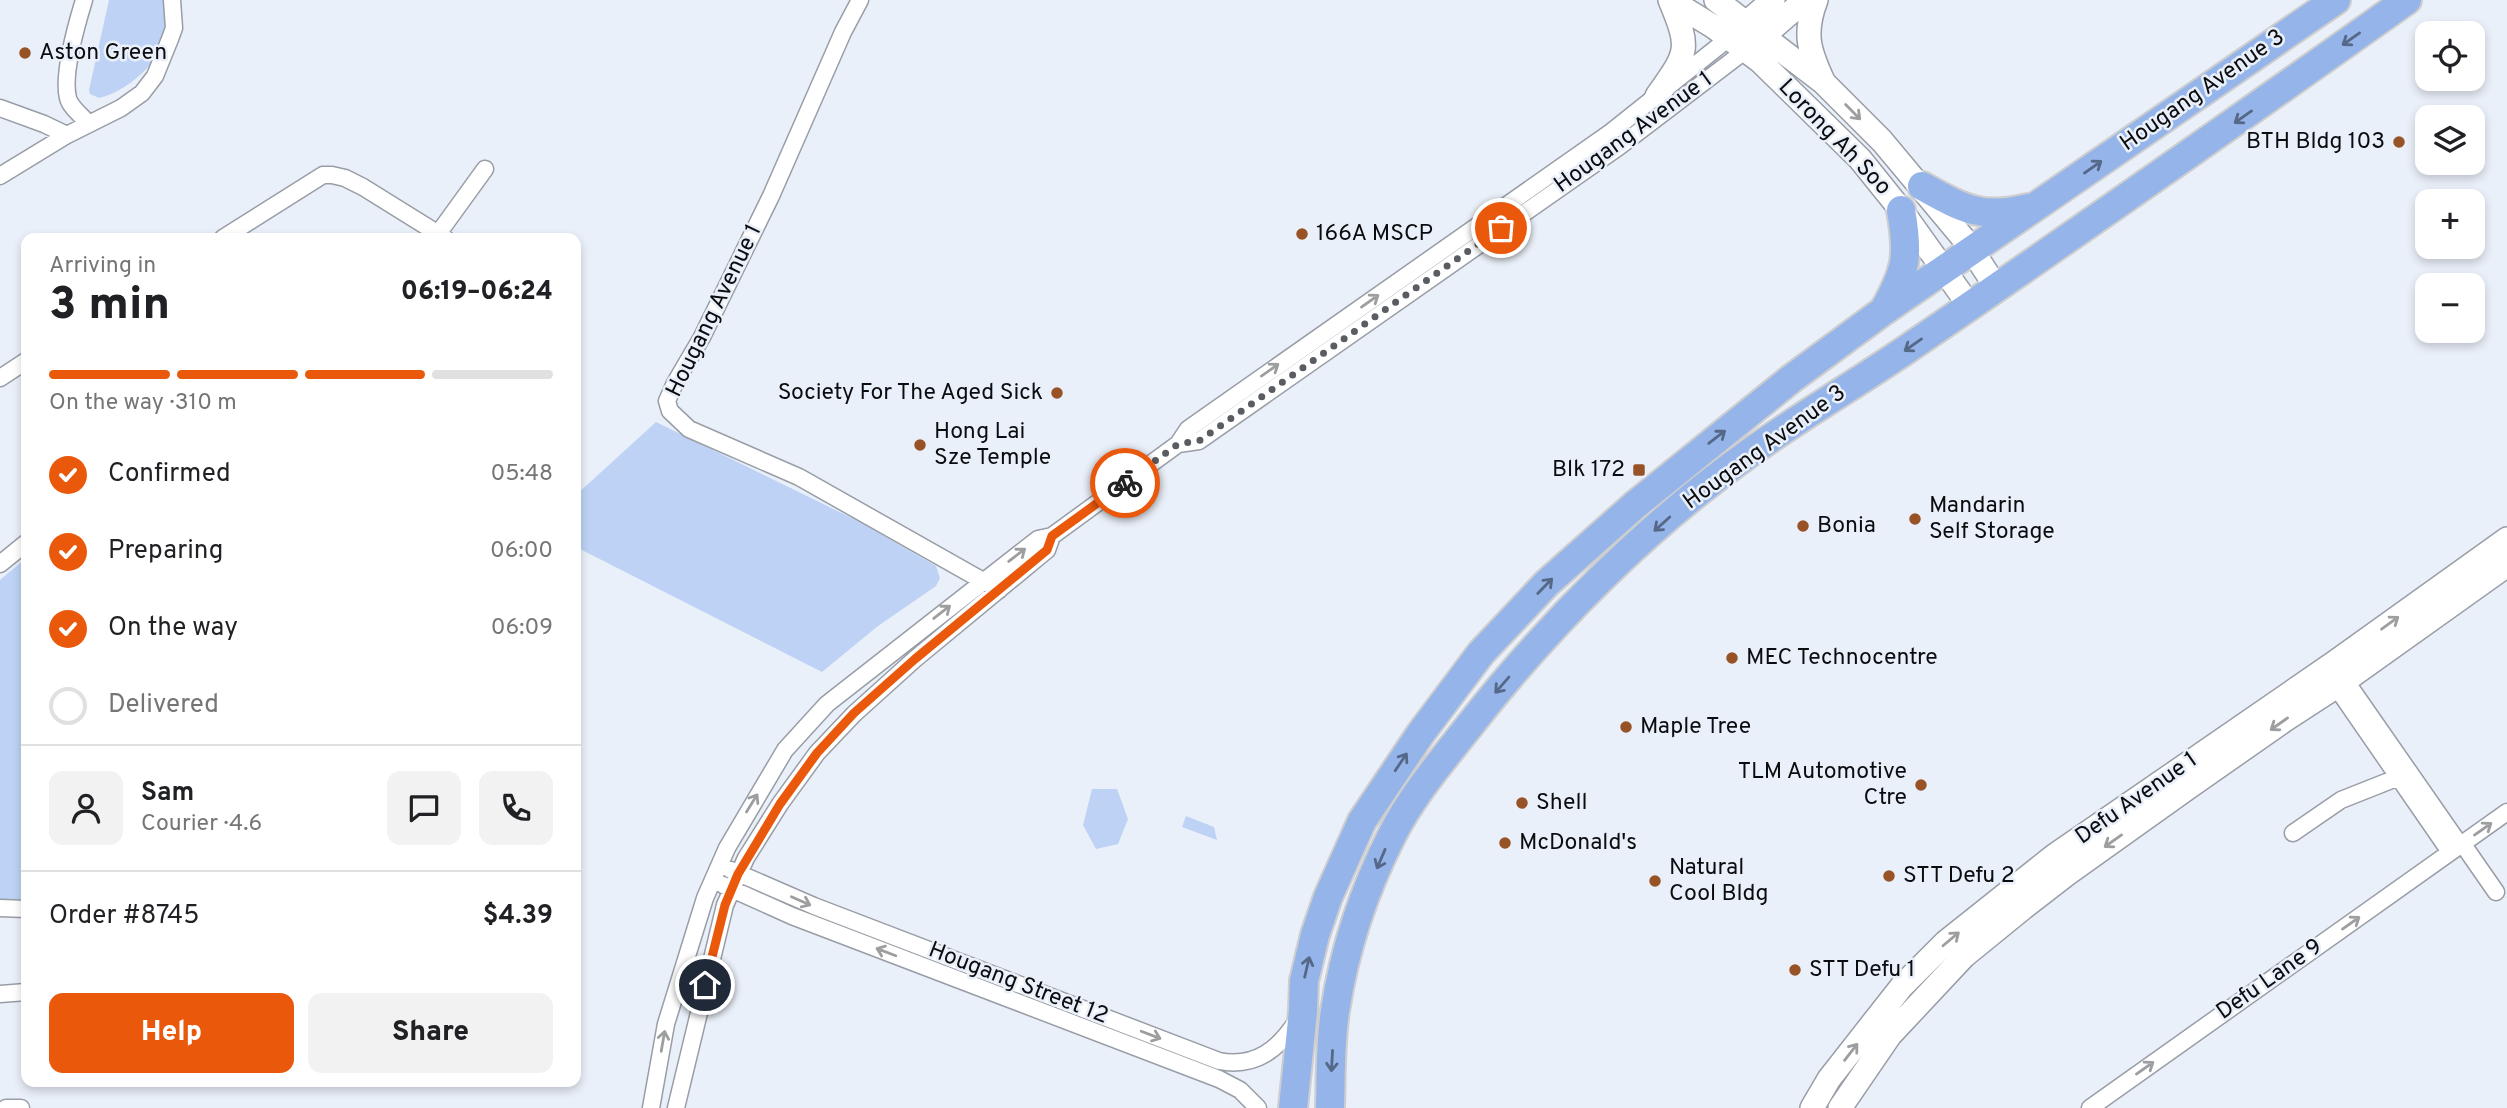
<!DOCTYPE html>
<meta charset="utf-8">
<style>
:root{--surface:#fff;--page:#f2f2f2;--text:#202124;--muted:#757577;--line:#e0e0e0;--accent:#ea580c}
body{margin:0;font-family:Overpass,sans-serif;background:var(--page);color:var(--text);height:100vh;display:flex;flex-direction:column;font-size:26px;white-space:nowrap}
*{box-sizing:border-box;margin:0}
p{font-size:23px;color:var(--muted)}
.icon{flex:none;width:38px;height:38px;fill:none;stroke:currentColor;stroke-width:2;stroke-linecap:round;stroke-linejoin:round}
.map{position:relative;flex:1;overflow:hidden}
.drawer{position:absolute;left:21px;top:233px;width:560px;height:854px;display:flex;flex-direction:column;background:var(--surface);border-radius:14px;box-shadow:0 4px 10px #0003}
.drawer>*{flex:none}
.tools{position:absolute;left:2415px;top:21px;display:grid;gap:14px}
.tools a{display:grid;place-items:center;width:70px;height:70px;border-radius:14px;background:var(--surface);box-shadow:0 4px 10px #0003;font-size:35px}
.pin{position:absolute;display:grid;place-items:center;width:60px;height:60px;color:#fff;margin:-30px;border:4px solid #fff;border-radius:50%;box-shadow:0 2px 7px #0007}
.courier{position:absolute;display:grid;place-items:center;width:70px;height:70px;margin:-35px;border:5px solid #ea580c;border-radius:50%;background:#fff;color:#222;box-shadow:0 2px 9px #0007}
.summary em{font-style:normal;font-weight:800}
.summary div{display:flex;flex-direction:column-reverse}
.summary{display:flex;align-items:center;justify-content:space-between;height:119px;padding:0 28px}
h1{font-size:46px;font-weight:800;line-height:52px}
.bar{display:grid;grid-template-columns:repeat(4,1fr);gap:10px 7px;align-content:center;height:84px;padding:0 28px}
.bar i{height:9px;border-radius:5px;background:var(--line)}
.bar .current{background:var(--accent)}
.bar p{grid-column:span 4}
.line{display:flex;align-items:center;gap:18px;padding:0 28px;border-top:2px solid var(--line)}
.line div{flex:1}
.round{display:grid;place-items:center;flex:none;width:74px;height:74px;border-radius:14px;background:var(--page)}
ol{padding:0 28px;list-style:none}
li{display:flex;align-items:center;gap:21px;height:77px}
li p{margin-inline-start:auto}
li .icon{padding:7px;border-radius:50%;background:var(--accent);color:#fff;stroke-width:4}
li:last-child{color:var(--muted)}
li i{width:38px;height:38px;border:4px solid var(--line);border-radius:50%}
.cta{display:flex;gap:14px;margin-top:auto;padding:14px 28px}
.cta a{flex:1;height:80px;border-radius:14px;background:var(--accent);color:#fff;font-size:28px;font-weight:800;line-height:80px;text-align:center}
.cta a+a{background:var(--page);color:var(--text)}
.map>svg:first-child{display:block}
</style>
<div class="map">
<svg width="2507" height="1108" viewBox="0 0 2507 1108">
<rect width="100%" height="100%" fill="#eaf0f9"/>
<path fill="#bdd2f5" d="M 109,0 L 169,0 C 181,41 138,89 99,98 L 90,94 L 89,90 Z
M 656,422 L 860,522 L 936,566 L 940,578 L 936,586 L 878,626 L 822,672 L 576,547 L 576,495 Z
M 26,558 L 26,902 L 0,901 L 0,580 Z
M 1092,789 L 1117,789 L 1128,819 L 1118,844 L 1096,849 L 1083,825 Z
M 1186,816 L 1214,827 L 1217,840 L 1182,827 Z"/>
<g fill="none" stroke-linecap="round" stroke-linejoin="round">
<defs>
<path id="minor" d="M 84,0 C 77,23 62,75 68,98 C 70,107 82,116 88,123
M 860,0 L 843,32 L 771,196 L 702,337 L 675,383 L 667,401 L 670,411 L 689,429 L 799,477 L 999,590
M 0,108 L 44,124 L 67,135
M 0,176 L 67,135 L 121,108 L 142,93 L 155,76 L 170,39 L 174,28 L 172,0
M 223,238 L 323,175 L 332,175 L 345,178 L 363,187 L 445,238
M 435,238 L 485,169
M 0,378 L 26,361
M 1178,444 L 1199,441 L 1620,146 L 1746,50
M 0,564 L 26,543
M 2341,674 L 2460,845
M 2330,678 L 2450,852
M 2293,833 L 2341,800 L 2399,777
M 2462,843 L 2496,892
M 731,870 L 814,906 L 1219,1061 C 1256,1068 1279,1049 1298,1019
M 723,885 L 792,916 L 1219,1079 L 1240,1090 L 1258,1108
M 0,908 L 26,909
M 0,994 L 26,992
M 6,1108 L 21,1108
M 651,1108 L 666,1024 L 705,898 L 727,848 L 785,750 L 827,704 L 1038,539 L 1052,536 L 1178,444 L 1188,429 L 1611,132 L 1729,38
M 676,1108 L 725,905 L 746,858 L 780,804 L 817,753 L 854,714 L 915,659 L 1047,550 L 1052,536
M 2090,1108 L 2507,812"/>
<path id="secondary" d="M 1670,0 L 1714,27 L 1760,61 L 1860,159 L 1901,210 L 1969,305
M 1716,0 L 1824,83 L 1882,141 L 1968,244 L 1996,287
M 1816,0 C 1803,34 1809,51 1824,83
M 1737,31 L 1773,0
M 1754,44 L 1805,0
M 1657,96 C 1688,52 1691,50 1670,0
M 1812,1108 L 1829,1079 L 1902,986 L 1946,942 L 2054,856 L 2334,663 L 2507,539
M 1840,1108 L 1890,1035 L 1964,956 L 2023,908 L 2067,874 L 2189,787 L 2286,719 L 2346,680 L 2507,565"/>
<path id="trunk" d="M 1922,186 C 1962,208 1981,220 2028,208
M 1884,310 C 1907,270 1909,255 1901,210
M 1293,1108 L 1303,1011 L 1304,981 L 1315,935 L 1328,897 L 1362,821 L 1421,733 L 1481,653 L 1547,583 L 1635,505 L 1791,379 L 1882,312 L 2336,0
M 1330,1108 C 1331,1076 1330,1043 1335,1011 C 1344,951 1364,890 1392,835 C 1411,797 1440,763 1466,730 C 1547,626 1647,525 1755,449 C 1806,413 1859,382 1910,347 C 2077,233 2242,117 2407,0"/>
</defs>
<use href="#minor" stroke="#989da6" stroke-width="19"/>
<use href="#secondary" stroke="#989da6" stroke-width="26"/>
<use href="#trunk" stroke="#cececf" stroke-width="32"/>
<use href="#minor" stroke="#fff" stroke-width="16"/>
<use href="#secondary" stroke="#fff" stroke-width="23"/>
<use href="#trunk" stroke="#94b4ea" stroke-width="28"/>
</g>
<defs><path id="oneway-shaft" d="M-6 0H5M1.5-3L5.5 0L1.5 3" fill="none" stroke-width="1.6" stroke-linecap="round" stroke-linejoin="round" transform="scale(1.75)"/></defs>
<g stroke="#566887">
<use href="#oneway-shaft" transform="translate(2351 39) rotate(145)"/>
<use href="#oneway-shaft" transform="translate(2243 117) rotate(145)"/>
<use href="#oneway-shaft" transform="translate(2093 167) rotate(-35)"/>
<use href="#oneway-shaft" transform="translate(1913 345) rotate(145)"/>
<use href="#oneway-shaft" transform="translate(1717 437) rotate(-38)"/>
<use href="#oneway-shaft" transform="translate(1662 524) rotate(138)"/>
<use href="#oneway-shaft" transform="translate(1545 586) rotate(-46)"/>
<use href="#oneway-shaft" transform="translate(1502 685) rotate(131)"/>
<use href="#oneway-shaft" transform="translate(1401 762) rotate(-56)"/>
<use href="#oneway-shaft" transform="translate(1381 859) rotate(113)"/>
<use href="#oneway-shaft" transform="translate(1307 967) rotate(-77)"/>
<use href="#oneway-shaft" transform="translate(1332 1061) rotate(93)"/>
</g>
<g stroke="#9d9e9f">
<use href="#oneway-shaft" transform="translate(1853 112) rotate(45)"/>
<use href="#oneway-shaft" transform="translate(1370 301) rotate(-35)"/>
<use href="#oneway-shaft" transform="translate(1270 370) rotate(-35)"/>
<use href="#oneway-shaft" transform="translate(1017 555) rotate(-38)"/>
<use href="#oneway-shaft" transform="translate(942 612) rotate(-38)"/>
<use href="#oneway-shaft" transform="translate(2390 623) rotate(-36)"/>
<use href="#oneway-shaft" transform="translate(2279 724) rotate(145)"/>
<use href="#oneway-shaft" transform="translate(752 803) rotate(-58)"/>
<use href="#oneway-shaft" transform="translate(2483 829) rotate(-35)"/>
<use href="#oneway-shaft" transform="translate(2113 841) rotate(145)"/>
<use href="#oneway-shaft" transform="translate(801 901) rotate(24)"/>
<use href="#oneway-shaft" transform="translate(2351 923) rotate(-35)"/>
<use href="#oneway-shaft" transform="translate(1951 939) rotate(-40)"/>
<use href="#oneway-shaft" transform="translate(886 952) rotate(-159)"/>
<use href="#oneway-shaft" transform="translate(1151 1035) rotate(21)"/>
<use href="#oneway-shaft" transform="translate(663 1041) rotate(-80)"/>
<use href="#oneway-shaft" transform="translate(1851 1052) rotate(-52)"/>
<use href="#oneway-shaft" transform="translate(2145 1068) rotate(-35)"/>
</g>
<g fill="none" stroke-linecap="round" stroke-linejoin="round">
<path stroke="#595c61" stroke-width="7" stroke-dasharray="0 12.6" d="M 1125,483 L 1178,444 L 1199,441 L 1501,228"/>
<path stroke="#ea580c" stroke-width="9" d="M 705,985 L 725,905 L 738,874 L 780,804 L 817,753 L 854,713 L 915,659 L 1047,550 L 1052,536 L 1125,483"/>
</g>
<g fill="#975226" stroke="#eaf0f9" stroke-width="2.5">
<circle cx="25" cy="53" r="7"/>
<circle cx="2399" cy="142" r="7"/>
<circle cx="1302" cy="234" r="7"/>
<circle cx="1057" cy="393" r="7"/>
<circle cx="920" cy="445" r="7"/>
<rect x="1632" y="463" width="14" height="14" rx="3.5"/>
<circle cx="1915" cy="519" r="7"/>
<circle cx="1803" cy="526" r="7"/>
<circle cx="1732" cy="658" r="7"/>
<circle cx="1626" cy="727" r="7"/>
<circle cx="1921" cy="785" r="7"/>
<circle cx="1522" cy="803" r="7"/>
<circle cx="1505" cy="843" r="7"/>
<circle cx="1889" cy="876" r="7"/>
<circle cx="1655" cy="881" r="7"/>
<circle cx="1795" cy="970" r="7"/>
</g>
<g text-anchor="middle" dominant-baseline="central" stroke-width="5" stroke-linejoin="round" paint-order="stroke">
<g font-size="23" fill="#0b0c0f" stroke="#eaf0f9" text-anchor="start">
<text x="39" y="53">Aston Green</text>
<text x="2385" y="142" text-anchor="end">BTH Bldg 103</text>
<text x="1316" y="234">166A MSCP</text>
<text x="1043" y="393" text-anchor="end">Society For The Aged Sick</text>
<text x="934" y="432">Hong Lai<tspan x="934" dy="26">Sze Temple</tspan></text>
<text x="1625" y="470" text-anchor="end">Blk 172</text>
<text x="1929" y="506">Mandarin<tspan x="1929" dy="26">Self Storage</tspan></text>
<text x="1817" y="526">Bonia</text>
<text x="1746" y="658">MEC Technocentre</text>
<text x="1640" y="727">Maple Tree</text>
<text x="1907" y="772" text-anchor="end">TLM Automotive<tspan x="1907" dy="26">Ctre</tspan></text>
<text x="1536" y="803">Shell</text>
<text x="1519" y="843">McDonald's</text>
<text x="1669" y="868">Natural<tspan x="1669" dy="26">Cool Bldg</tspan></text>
<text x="1903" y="876">STT Defu 2</text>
<text x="1809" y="970">STT Defu 1</text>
</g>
<g font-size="23" fill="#0b0c0f" stroke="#eaf0f9">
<text transform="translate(2203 91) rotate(-35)">Hougang Avenue 3</text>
<text transform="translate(1634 133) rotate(-36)">Hougang Avenue 1</text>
<text transform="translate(1834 138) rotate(46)">Lorong Ah Soo</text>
<text transform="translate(715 311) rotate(-64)">Hougang Avenue 1</text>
<text transform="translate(1765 448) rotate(-36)">Hougang Avenue 3</text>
<text transform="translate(2137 799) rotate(-35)">Defu Avenue 1</text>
<text transform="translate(2270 980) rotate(-35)">Defu Lane 9</text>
<text transform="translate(1018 984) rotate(21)">Hougang Street 12</text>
</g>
</g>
</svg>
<div class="tools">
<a><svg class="icon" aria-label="locate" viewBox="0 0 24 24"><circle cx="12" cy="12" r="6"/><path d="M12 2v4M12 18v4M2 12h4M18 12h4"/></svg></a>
<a><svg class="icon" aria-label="layers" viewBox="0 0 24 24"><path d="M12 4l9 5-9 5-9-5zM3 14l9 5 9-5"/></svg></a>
<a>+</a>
<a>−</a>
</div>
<div class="pin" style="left:1501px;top:228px;background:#ea580c"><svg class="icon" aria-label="bag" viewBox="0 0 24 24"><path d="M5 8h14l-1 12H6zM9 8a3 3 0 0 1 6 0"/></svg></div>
<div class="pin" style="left:705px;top:985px;background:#1f2937"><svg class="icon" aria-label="home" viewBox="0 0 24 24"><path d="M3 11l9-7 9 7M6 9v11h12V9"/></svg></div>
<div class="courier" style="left:1125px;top:483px"><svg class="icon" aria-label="bike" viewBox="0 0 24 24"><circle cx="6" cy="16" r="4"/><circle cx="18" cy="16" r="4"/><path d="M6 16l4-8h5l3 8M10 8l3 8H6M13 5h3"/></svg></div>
<section class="drawer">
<div class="summary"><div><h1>3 min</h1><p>Arriving in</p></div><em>06:19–06:24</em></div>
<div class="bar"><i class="current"></i><i class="current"></i><i class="current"></i><i></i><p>On the way · 310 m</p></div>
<ol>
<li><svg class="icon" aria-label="check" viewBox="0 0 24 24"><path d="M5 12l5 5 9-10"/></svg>Confirmed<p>05:48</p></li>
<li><svg class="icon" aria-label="check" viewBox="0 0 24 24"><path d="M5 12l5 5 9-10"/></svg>Preparing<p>06:00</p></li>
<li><svg class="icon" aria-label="check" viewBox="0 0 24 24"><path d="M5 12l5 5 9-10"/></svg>On the way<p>06:09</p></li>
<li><i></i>Delivered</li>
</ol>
<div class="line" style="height:126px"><a class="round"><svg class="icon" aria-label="person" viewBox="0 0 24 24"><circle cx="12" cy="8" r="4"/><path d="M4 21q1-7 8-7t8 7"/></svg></a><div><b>Sam</b><p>Courier · 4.6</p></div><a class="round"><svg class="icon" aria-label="chat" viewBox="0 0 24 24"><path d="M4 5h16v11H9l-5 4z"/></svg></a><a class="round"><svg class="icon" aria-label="phone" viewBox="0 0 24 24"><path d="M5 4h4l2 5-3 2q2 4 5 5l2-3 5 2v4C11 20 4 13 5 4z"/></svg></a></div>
<div class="line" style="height:91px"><div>Order #8745</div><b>$4.39</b></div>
<div class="cta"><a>Help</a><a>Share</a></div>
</section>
</div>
